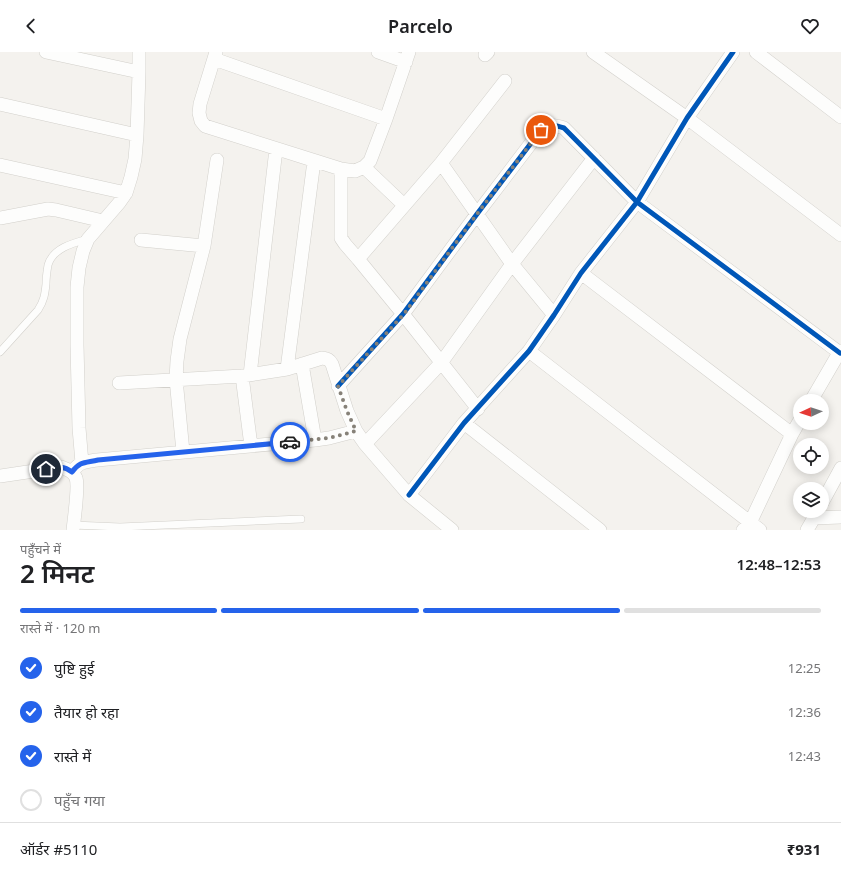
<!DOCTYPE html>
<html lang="hi">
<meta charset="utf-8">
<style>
:root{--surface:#fff;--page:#f2f2f2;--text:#202124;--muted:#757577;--line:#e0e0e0;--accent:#2563eb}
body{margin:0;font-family:"Noto Sans","Noto Sans Devanagari",sans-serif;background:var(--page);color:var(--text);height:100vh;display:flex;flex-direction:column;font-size:15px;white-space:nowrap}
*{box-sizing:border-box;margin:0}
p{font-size:13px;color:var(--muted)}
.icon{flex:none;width:22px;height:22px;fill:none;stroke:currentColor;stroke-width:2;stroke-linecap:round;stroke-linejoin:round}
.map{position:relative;height:478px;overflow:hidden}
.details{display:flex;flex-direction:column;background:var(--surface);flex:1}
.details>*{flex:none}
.needle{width:26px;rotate:267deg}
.buttons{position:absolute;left:793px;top:342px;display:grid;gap:8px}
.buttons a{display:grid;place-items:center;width:36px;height:36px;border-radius:50%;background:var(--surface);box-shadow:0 2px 10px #0003;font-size:20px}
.pin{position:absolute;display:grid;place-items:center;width:34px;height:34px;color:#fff;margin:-17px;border:2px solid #fff;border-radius:50%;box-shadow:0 1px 4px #0007}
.courier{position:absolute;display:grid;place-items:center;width:40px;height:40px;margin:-20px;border:3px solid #2563eb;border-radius:50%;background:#fff;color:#222;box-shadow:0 1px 5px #0007}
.head em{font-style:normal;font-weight:600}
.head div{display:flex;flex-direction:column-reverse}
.head{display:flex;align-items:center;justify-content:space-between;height:68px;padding:0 20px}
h1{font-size:26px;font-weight:600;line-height:30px}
.bar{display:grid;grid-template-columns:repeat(4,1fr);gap:6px 4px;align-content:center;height:48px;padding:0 20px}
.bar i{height:5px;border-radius:3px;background:var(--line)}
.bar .on{background:var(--accent)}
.bar p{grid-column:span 4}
.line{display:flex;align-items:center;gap:10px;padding:0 20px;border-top:1px solid var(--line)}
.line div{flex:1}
ol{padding:0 20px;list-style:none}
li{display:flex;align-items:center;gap:12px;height:44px}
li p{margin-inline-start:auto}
li .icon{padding:4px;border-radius:50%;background:var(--accent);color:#fff;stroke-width:4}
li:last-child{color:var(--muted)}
li i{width:22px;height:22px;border:2px solid var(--line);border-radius:50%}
header{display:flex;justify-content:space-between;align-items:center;height:52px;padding:0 20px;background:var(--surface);font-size:18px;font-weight:600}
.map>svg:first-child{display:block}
</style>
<header><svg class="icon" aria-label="back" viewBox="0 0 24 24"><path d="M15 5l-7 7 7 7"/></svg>Parcelo<svg class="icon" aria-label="heart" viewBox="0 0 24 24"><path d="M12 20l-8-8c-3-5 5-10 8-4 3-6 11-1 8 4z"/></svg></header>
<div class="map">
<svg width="841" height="478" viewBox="0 0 841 478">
<rect width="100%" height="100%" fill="#f4f2ee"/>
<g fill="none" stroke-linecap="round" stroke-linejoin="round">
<defs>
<path id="lane" d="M 0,300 L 38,258 C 44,249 45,242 46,232 C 46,226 47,219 48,213 C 53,196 73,191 88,187
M 73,473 L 120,475 L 301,467"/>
<path id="street" d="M 46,0 L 139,20
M 216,0 L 200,52 L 199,61 L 201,69 L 205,74 L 341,117 L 355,119 L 364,115 L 370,109 L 386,67 L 409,0
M 378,0 L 406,10
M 593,0 L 687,66 L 841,183
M 756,0 L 841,65
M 485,3 L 488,0
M 214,7 L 386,67
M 0,52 L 137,83
M 441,111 L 512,212 L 554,263
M 0,113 L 126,141
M 364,115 L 404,153
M 341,117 L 341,186 L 345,192 L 358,207 L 403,262 L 478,357
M 0,166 L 48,157 L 56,158 L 103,169
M 141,188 L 204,194
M 358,207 L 441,111 L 505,29
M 581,221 L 792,382
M 529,299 L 760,478
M 302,312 L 315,388
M 287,317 L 314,109
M 250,323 L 276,97
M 242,324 L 251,394
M 119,331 L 242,324 L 287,317 L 322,306 C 327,307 329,307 332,312 L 347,359 L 356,379 L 365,392 L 409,443 L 452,478
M 338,334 L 403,262 L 477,162 L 541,78 C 550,72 554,73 564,76 L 637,150 L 840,301
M 811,349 L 836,306 L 841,299
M 464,371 L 600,478
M 365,392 L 441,311 L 512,212 L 594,106
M 183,400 L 176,327 L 177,309 L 180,287 L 204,194 L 217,108
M 82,411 L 79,376 L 77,293 L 77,235 L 79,216 L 83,199 L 88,187 L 119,151 L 126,141 L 131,125 L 135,107 L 137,83 L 139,20 L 139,0
M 72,420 C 80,409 85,410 97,408 L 315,388 L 329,386 L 356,379
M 0,424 L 61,415 C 67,417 74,420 76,426 C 79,434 74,468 73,478
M 409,443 L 464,371 L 529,299 L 554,263 L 581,221 L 637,150 L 687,66 L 733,0
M 822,451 L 841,416
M 814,466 L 841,465
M 743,478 L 750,471 L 792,382 L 800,368
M 807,478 L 818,459"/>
</defs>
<use href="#lane" stroke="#d2d0cb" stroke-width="8"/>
<use href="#street" stroke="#d2d0cb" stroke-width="14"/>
<use href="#lane" stroke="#fdfdfc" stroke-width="7"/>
<use href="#street" stroke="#fdfdfc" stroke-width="13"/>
<defs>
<path id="cycleway" d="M 338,334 L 403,262 L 477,162 L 541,78 C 550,72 554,73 564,76 L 637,150 L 840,301
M 409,443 L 464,371 L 529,299 L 554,263 L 581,221 L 637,150 L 687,66 L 733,0"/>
</defs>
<use href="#cycleway" stroke="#fff" stroke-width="8"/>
<use href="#cycleway" stroke="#0057b8" stroke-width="5"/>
</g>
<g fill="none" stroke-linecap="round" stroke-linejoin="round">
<path stroke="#868178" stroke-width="4" stroke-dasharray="0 7.2" d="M 290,390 L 329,386 L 356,379 L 347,359 L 338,334 L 404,262 L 477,162 L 541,78"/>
<path stroke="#2563eb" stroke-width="5" d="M 46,417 C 57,415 63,413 72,420 C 80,409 85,411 98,408 L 290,390"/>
</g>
</svg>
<div class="buttons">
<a><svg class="needle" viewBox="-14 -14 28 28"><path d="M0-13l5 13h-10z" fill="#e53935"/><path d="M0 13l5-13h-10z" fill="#757577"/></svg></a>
<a><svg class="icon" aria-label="locate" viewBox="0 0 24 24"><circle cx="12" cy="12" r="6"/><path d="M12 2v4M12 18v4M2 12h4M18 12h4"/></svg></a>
<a><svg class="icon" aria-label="layers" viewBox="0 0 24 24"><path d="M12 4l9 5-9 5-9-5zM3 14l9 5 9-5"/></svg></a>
</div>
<div class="pin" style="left:541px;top:78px;background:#ea580c"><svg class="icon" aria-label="bag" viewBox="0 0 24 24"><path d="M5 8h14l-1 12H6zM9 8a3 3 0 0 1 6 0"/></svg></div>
<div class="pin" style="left:46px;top:417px;background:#1f2937"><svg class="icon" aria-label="home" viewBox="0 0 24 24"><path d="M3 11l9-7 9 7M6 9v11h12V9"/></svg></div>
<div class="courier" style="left:290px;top:390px"><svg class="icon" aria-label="car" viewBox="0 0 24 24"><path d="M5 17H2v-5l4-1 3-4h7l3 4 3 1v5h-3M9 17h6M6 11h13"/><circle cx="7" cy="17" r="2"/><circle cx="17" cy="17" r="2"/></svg></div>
</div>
<section class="details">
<div class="head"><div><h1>2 मिनट</h1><p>पहुँचने में</p></div><em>12:48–12:53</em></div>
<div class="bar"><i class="on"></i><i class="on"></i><i class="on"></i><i></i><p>रास्ते में · 120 m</p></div>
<ol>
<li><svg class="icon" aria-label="check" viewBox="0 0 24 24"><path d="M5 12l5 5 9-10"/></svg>पुष्टि हुई<p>12:25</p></li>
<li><svg class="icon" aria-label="check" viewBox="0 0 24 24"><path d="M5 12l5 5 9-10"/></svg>तैयार हो रहा<p>12:36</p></li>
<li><svg class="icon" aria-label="check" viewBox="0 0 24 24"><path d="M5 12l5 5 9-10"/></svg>रास्ते में<p>12:43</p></li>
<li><i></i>पहुँच गया</li>
</ol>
<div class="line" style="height:52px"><div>ऑर्डर #5110</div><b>₹931</b></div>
</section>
